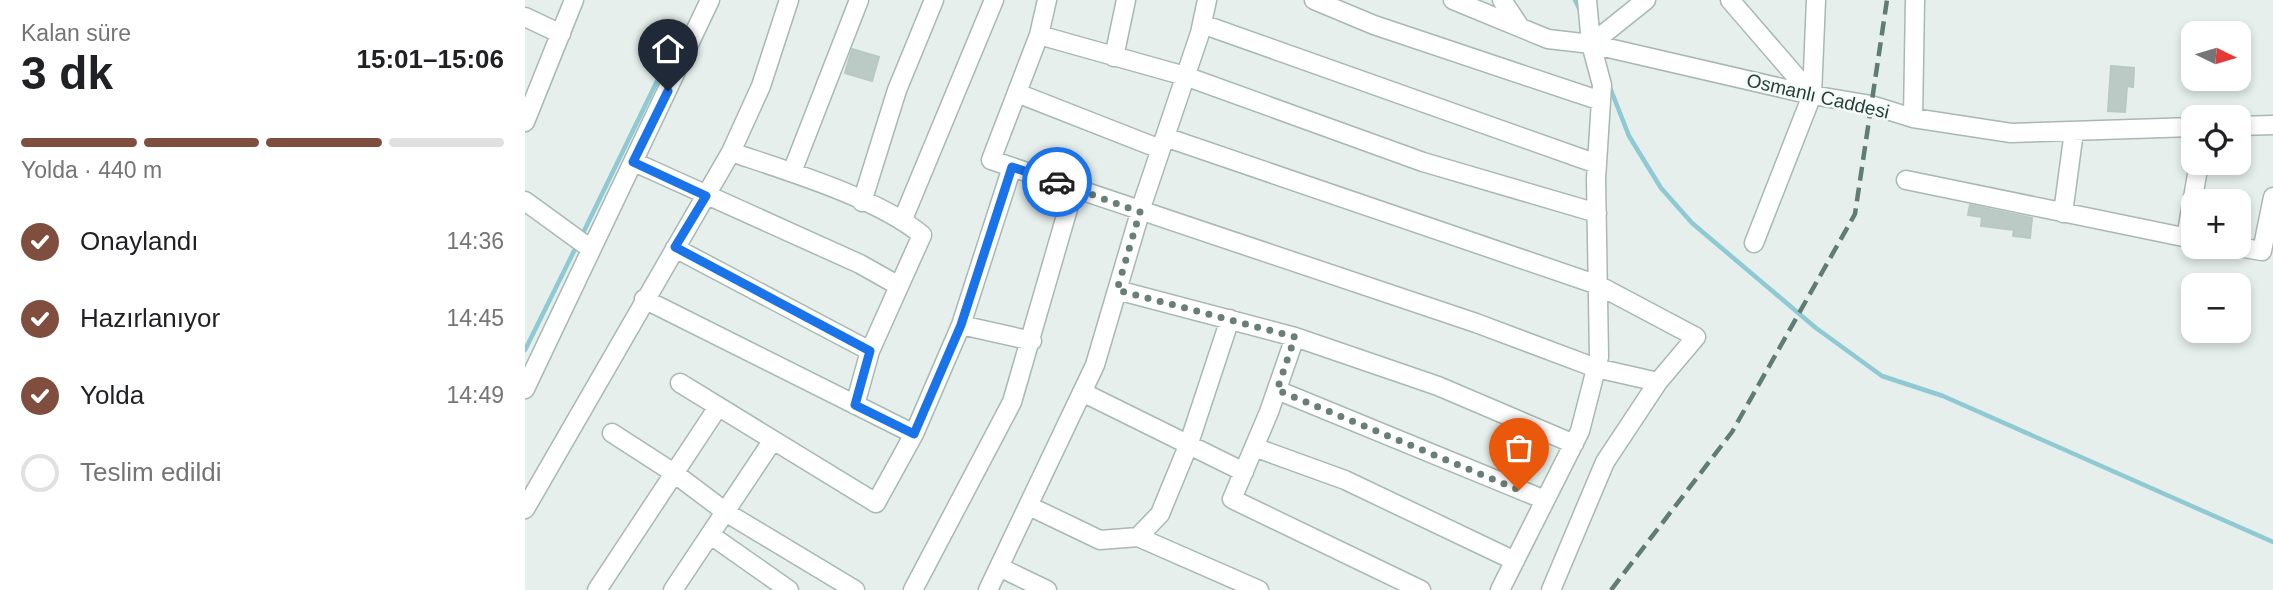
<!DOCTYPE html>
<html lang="tr">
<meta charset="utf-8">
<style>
:root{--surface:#fff;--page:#f6f6f6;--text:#202124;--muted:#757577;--line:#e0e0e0;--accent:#7f4e3f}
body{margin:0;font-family:Helvetica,sans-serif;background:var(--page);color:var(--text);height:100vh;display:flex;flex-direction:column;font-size:26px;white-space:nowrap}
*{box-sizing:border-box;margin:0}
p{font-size:23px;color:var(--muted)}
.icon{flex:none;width:38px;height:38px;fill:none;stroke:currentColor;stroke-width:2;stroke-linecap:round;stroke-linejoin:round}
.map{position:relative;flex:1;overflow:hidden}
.drawer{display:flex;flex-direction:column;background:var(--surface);width:525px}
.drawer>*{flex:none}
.needle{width:46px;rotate:95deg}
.buttons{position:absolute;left:1656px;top:21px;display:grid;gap:14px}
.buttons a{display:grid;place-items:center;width:70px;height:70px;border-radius:14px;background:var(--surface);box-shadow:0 4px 10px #0003;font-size:35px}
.pin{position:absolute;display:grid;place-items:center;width:60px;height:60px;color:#fff;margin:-72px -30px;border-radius:50% 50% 50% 0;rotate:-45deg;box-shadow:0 0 7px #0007}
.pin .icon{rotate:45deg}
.courier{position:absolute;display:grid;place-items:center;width:70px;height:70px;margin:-35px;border:5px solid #1a73e8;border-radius:50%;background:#fff;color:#222;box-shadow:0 2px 9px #0007}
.summary em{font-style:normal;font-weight:700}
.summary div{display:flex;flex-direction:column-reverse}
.summary{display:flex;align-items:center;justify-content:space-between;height:119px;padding:0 21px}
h1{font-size:46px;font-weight:700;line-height:52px}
.bar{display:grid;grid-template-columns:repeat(4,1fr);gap:10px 7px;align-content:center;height:84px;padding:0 21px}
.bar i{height:9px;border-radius:5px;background:var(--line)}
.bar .selected{background:var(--accent)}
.bar p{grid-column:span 4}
ol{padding:0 21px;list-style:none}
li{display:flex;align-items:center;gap:21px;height:77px}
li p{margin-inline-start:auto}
li .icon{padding:7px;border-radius:50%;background:var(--accent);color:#fff;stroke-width:4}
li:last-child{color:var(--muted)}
li i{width:38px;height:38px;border:4px solid var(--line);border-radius:50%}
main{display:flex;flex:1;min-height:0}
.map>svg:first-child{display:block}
</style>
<main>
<section class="drawer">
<div class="summary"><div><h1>3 dk</h1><p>Kalan süre</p></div><em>15:01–15:06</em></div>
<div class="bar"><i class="selected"></i><i class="selected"></i><i class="selected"></i><i></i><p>Yolda · 440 m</p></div>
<ol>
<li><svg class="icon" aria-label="check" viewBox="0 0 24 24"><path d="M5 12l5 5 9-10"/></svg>Onaylandı<p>14:36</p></li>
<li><svg class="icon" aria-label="check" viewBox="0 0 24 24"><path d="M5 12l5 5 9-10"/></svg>Hazırlanıyor<p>14:45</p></li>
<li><svg class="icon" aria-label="check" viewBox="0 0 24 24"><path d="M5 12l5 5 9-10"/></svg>Yolda<p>14:49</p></li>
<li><i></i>Teslim edildi</li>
</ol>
</section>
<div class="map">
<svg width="1748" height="590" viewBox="0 0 1748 590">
<rect width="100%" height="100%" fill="#e6efeb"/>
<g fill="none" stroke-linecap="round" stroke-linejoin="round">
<path stroke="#8ec9d4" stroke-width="4.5" d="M 1050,0 L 1056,12
M 1084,85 L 1104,136 L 1136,188 L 1167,223 L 1291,328 L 1357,376 L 1418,396 L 1748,542
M 59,231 L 136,73
M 0,350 L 49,251"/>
</g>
<path fill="#bbcac4" stroke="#b8c9c2" stroke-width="2" d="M 327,49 L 354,57 L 347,81 L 320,73 Z
M 1586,66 L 1609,68 L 1608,87 L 1602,86 L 1600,112 L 1583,111 Z
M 1445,205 L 1507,218 L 1505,238 L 1488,236 L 1489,230 L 1456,226 L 1457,217 L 1443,215 Z"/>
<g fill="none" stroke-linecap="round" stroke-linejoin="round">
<defs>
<path id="minor" d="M 522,0 L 514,35 L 466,160 L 951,323 L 1071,368 L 1133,382
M 789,0 L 849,25 L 1076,101
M 928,0 L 1023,39 L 1066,44 L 1287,95 L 1346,105 L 1388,118 L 1486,133 L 1668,127
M 977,0 L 995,27
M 1205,0 L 1287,95
M 0,17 L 36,34
M 677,24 L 1072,164
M 514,35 L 660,76 L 898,162 L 1072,213
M 1066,44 L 1121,0
M 589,57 L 601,0
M 492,93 L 635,149
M 1388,118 L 1390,0
M 0,122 L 49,0
M 1713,126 L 1748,125
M 640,137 L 1073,285 L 1171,337 L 1133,382 L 1080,462 L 1026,590
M 206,152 C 262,171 353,198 397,235 L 345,351 L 330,405
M 109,162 L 335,264 L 374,286
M 267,172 L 334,0
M 1381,180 L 1668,239
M 0,201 L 66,249
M 337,202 L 372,90 L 409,0
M 1538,213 L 1549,131
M 378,219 L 469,0
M 1661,238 L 1674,163
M 1229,243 L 1287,95 L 1291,0
M 1713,247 L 1737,251 L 1748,197
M 150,248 L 345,351
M 592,290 L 770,337 L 913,386 L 1049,444
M 119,299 L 389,434 L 436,325 L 507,341
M 436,325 L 487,167
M 770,337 L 744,412 L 707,499 L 896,590
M 155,383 L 351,503 L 389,434
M 0,389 L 185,0
M 752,390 L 1020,500
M 557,392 L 719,472
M 87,433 L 149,473 L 202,513 L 330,590
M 729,447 L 820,480 L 990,561
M 504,506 L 575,540 L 613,537 L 635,514 L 663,446 L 705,319
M 0,509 L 206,152 L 236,86 L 264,0
M 187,536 L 264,590
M 613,537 L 734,590
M 474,567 L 522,590
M 72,590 L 193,407
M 148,590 L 248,440
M 388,590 L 487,402 L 549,188
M 463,590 L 570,365 L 619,199 L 675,33 L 682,0
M 975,590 L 1055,431 L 1074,357 L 1071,179 L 1077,85 L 1066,44 L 1062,0"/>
</defs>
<use href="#minor" stroke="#a8b8b2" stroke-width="21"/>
<use href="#minor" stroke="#fff" stroke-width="18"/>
<path stroke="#5f7d75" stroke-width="4.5" stroke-dasharray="14 7" stroke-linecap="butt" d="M 1086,590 L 1207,432 L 1330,214 L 1362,0"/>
</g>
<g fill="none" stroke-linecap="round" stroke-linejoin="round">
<path stroke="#687f78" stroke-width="7" stroke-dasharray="0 12.6" d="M 532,182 L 615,212 L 592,290 L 770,337 L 752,390 L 994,490"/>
<path stroke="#1a73e8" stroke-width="9" d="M 143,91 L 108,162 L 181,196 L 150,247 L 345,351 L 330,405 L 389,434 L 436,325 L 487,167 L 532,182"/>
</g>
<g text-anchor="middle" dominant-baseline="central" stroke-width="5" stroke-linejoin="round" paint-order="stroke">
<g font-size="19" fill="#24423a" stroke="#f7fbf9">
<text transform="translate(1293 96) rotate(13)">Osmanlı Caddesi</text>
</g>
</g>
</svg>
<div class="buttons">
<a><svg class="needle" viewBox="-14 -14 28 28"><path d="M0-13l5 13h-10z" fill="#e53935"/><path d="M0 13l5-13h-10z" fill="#757577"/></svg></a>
<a><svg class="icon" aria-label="locate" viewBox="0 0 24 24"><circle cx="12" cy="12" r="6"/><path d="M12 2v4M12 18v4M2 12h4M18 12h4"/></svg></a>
<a>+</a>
<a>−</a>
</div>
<div class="pin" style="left:994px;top:490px;background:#ea580c"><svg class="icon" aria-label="bag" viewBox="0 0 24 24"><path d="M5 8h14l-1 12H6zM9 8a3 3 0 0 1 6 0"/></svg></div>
<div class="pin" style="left:143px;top:91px;background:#1f2937"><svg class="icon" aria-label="home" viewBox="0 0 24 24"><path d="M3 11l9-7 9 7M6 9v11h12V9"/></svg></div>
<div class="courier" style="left:532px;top:182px"><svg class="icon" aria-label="car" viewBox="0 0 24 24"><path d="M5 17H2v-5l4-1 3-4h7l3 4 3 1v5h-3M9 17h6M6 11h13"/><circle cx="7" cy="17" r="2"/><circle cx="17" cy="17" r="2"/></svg></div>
</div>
</main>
